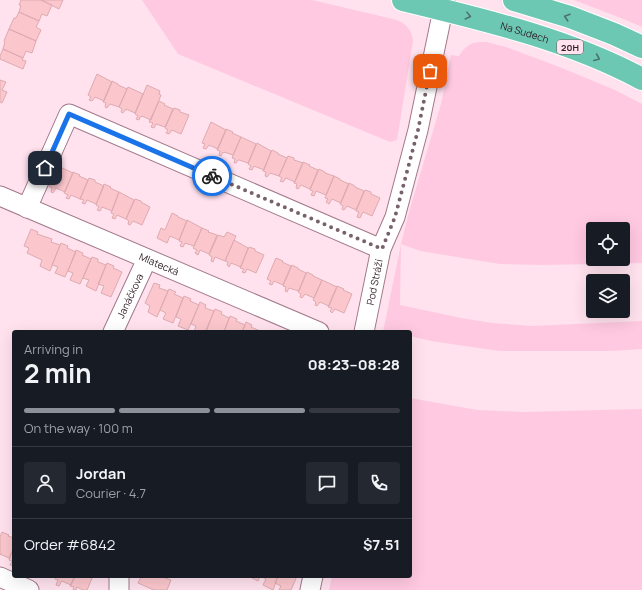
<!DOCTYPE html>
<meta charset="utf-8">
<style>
:root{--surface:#171b24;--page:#242831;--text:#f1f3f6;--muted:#9ea1a6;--line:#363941;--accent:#8c9099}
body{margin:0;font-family:Manrope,sans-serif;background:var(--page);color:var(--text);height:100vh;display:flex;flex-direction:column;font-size:15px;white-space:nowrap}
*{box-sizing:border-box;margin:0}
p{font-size:13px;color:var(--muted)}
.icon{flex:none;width:22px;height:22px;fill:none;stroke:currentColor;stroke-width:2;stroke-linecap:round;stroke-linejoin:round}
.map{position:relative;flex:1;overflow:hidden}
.sheet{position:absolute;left:12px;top:330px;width:400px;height:248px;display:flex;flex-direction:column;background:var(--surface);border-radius:4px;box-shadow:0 4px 16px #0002}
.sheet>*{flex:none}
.buttons{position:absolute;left:586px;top:222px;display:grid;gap:8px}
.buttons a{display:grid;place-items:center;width:44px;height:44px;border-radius:4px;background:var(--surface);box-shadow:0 4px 16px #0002;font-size:20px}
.pin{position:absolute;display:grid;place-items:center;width:34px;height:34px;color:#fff;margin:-17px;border-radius:8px;box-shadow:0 2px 6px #0006}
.courier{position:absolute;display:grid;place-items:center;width:40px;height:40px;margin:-20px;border:3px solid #1a73e8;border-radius:50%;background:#fff;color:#222;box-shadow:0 1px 5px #0007}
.head em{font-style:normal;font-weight:700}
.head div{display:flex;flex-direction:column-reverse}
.head{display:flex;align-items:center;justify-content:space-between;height:68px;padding:0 12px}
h1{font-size:26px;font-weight:700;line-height:30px}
.bar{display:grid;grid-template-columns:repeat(4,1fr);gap:6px 4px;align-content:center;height:48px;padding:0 12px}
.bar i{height:5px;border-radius:3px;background:var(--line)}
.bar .on{background:var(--accent)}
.bar p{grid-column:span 4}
.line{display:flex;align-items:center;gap:10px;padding:0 12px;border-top:1px solid var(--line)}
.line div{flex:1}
.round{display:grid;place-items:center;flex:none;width:42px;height:42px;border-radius:4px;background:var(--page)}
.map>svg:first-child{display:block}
</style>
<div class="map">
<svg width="642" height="590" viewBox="0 0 642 590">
<rect width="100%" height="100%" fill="#ffe2ee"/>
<path fill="#ffc9e1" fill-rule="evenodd" d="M 142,0 L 312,0 L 397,20 C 407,24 412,31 413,41 L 397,140 L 390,142 L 178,54 Z
M 574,0 L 642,0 L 642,27 L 626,20 Z
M 480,42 L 486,42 L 506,47 L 562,68 L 615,90 L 642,104 L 642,263 L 543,265 L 500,264 L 420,251 L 401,244 L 400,305 L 461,318 L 492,323 L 532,326 L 642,321 L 642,349 L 611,351 L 499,351 L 431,341 L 410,336 L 410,332 L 383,332 L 401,244 L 409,212 L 441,104 L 451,55 L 459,56 C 465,47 469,43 480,42 ZM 593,229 L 623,229 L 623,259 L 593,259 Z
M 410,398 L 477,410 L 524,412 L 642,409 L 642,590 L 329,590 L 332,576 L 410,576 Z"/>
<path fill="#fbc7cd" stroke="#ddabb1" d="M 21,0 L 41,0 L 52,5 L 47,16 L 42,14 L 39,21 L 19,12 L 21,5 L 19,5 Z
M 41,0 L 63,0 L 59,9 Z
M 19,12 L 39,21 L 36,27 L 41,30 L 36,41 L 9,29 L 14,18 L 16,18 Z
M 9,29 L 36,41 L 32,53 L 26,51 L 23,58 L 3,49 L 5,42 L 4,41 Z
M 3,49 L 23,58 L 22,60 L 26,61 L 23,69 L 0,59 L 0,56 Z
M 97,74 L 112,82 L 104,101 L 95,97 L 92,101 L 89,100 L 91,97 L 88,95 Z
M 0,80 L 6,82 L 2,90 L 7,92 L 2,103 L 0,102 Z
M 112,81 L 118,84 L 118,85 L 127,89 L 119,107 L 110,104 L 107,108 L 105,107 L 106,103 L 103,102 Z
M 147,85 L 160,91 L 159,94 L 161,95 L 151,120 L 142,116 L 141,117 L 140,117 L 139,120 L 136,119 L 138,116 L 135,114 Z
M 128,87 L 143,94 L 135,113 L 126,109 L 126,110 L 125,110 L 123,113 L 121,112 L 122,109 L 119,107 Z
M 159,101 L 165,104 L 164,105 L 173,109 L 165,127 L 156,124 L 154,128 L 151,127 L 153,123 L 149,122 Z
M 174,108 L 180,110 L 180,112 L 189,115 L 181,134 L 172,130 L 169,134 L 166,133 L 168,130 L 165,128 Z
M 211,122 L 226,130 L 218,149 L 209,145 L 206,149 L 203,148 L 205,144 L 202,143 Z
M 226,129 L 233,132 L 232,133 L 241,137 L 233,155 L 224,152 L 224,153 L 223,152 L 221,156 L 219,155 L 220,151 L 217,150 Z
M 241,137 L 256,144 L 248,163 L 239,160 L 238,160 L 236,163 L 234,163 L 235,159 L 232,158 Z
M 257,143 L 271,151 L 264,170 L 254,166 L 252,170 L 249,169 L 251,166 L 248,164 Z
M 272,150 L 278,153 L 278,154 L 287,158 L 279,176 L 270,173 L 267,177 L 265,176 L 266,172 L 263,171 Z
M 288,156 L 294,158 L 294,160 L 303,163 L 295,182 L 286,178 L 283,182 L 280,181 L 282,178 L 279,176 Z
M 303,162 L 310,165 L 309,166 L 318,170 L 310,189 L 301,185 L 298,189 L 296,188 L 297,184 L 294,183 Z
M 58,166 L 73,173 L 65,192 L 56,188 L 53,193 L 51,192 L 52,188 L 49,186 Z
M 319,169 L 325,172 L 325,173 L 334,176 L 326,195 L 316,191 L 314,196 L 311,195 L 313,191 L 310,190 Z
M 73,172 L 80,175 L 79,176 L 88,180 L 80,199 L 71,195 L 69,199 L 66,198 L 68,195 L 64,193 Z
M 334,176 L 340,179 L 340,180 L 349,184 L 341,203 L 332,199 L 329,204 L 326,202 L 328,199 L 325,198 Z
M 89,178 L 95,180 L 95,182 L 104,186 L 96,204 L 87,200 L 85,204 L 82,203 L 84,200 L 80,199 Z
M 349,183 L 355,186 L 355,187 L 364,191 L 356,210 L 347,206 L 344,210 L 342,209 L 343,206 L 340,204 Z
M 104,184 L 111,187 L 110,188 L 119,192 L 112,211 L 102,207 L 100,211 L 97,210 L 99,207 L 96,205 Z
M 365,190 L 371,192 L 371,194 L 380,198 L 372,216 L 363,212 L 360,218 L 357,217 L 359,212 L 356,211 Z
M 119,192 L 134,200 L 126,219 L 117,215 L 115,219 L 112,218 L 114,214 L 111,213 Z
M 135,199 L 141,201 L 141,202 L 150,207 L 142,225 L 133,221 L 130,225 L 128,224 L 129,221 L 126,219 Z
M 172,213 L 178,216 L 178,217 L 187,221 L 179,240 L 170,236 L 167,243 L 157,238 L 161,228 L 165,230 Z
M 187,220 L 202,228 L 194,246 L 185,243 L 183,247 L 180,246 L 182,242 L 179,241 Z
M 202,228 L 209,231 L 208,232 L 217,235 L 209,254 L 200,250 L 198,255 L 195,253 L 197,250 L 193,248 Z
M 31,229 L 38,232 L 37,234 L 52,239 L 51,242 L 60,245 L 50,271 L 40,266 L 42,260 L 27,253 L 29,248 L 24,246 Z
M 227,232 L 236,236 L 225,261 L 215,257 L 213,262 L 211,261 L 212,257 L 209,255 L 218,235 L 224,237 Z
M 234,240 L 248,248 L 241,267 L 231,263 L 229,267 L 227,265 L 228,262 L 225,261 Z
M 61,243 L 68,246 L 67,248 L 76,252 L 65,277 L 55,273 L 58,267 L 52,265 Z
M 249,247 L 255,249 L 255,251 L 264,255 L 256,273 L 247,269 L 245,273 L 242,272 L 244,269 L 240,268 Z
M 76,250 L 83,253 L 82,255 L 91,259 L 80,284 L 70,280 L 73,273 L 68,271 Z
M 92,257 L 98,259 L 98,262 L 106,265 L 96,291 L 86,286 L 89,280 L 83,278 Z
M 276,258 L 283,261 L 282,262 L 291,266 L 283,285 L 274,281 L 272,285 L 269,284 L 271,281 L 267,279 Z
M 107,263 L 114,266 L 113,268 L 122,272 L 111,297 L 101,293 L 104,286 L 98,284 Z
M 292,265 L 298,268 L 298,269 L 306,273 L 299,291 L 289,288 L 287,292 L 285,291 L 286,287 L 283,286 Z
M 307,272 L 313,275 L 313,276 L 322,280 L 314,298 L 305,294 L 302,298 L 300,297 L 301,294 L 298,292 Z
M 322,280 L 337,287 L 329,306 L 320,302 L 317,306 L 315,305 L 316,302 L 313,300 Z
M 154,283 L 160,285 L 159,288 L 168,291 L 157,317 L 148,312 L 150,306 L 145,303 Z
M 337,286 L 344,289 L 343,290 L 352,294 L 344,313 L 335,309 L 332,313 L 330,311 L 332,308 L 328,307 Z
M 169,289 L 176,292 L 174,294 L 183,298 L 173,323 L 163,319 L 166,313 L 160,310 Z
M 184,296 L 191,299 L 190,301 L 199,305 L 188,330 L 178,326 L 181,319 L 176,317 Z
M 200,302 L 206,305 L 205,308 L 214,311 L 206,332 L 194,332 L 196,326 L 191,324 Z
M 215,309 L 222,312 L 221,314 L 229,318 L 224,332 L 211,332 L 206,330 Z
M 230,316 L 237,319 L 236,321 L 245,325 L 242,332 L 224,332 Z
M 246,322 L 252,325 L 251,327 L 260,331 L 260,332 L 242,332 Z
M 2,532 L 9,535 L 8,536 L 14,538 L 14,547 L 9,558 L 0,554 L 0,555 L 0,537 Z
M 14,547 L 14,563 L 13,566 L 10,565 L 12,561 L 9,560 Z
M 56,576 L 75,576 L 71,585 L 62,581 L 61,582 L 59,586 L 56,585 L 58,580 L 55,579 Z
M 75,576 L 93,576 L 87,590 L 83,590 L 77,587 L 76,590 L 73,590 L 74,587 L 70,586 Z
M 144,576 L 164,576 L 166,577 L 165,578 L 171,580 L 167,590 L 154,590 L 138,583 L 141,577 L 143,578 Z
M 248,576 L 260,576 L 258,581 Z
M 260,576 L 278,576 L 273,590 L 263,585 L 266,579 Z
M 278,576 L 297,576 L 291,590 L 279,590 L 281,586 L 275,583 Z"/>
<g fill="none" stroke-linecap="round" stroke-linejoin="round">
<defs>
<g id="minor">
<path id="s1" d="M 0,196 L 319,332"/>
<path d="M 27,208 L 69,114 L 381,249"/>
<path id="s2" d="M 113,332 L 147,259"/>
<path id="s3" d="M 364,332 L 381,249 L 395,217 L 418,130 L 445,0"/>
<path d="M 119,576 L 119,590"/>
<path d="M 0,577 L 29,590"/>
<path d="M 310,590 L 313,576"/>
</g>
<g id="major">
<path id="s4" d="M 403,0 C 485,20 567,39 642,79"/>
<path d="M 514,0 L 570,17 L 614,34 L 642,47"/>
</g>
</defs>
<use href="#minor" stroke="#a2788b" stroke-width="21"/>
<use href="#major" stroke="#fff" stroke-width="24"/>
<use href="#minor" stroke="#fff" stroke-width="19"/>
<use href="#major" stroke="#6dc8b3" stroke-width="22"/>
</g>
<defs><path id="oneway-chevron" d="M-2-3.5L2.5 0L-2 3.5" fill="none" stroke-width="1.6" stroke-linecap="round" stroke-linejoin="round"/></defs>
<g stroke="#4e726c">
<use href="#oneway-chevron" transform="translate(468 16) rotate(14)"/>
<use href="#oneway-chevron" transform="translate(567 17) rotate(-162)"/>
<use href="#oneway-chevron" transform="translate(597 58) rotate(23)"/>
</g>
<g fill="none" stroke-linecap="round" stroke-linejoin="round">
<path stroke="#77626b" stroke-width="4" stroke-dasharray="0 7.2" d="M 212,176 L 382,249 L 395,217 L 418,130 L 430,71"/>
<path stroke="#1a73e8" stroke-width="5" d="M 45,168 L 69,114 L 212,176"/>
</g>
<g text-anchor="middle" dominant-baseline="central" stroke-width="3" stroke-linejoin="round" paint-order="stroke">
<rect fill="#ffe2ee" stroke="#6d5861" stroke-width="1" x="557" y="40" width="26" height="14" rx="3"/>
<g font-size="9" font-weight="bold" fill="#2e1d25">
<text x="570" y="47">20H</text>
</g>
<g font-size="10" fill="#2e1d25" stroke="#ffe2ee">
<text stroke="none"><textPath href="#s4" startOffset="126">Na Sudech</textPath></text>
<text stroke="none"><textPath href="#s1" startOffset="173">Mlatecká</textPath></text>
<text stroke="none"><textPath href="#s3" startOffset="51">Pod Stráží</textPath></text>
<text stroke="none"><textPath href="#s2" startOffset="40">Janáčkova</textPath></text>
</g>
</g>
</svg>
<div class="buttons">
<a><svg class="icon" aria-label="locate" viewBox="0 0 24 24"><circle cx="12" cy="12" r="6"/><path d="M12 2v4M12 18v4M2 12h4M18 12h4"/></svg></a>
<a><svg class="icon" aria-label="layers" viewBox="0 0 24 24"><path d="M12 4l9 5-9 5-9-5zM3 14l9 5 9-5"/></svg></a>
</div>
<div class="pin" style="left:430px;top:71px;background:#ea580c"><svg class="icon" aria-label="bag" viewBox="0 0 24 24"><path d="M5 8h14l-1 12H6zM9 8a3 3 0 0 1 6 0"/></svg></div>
<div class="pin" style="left:45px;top:168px;background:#1f2937"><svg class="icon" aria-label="home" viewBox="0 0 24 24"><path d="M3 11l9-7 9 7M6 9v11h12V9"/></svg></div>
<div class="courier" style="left:212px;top:176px"><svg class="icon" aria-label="bike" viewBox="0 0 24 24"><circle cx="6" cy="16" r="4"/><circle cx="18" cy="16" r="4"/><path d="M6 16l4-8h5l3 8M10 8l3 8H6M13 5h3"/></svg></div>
<section class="sheet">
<div class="head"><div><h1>2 min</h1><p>Arriving in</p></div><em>08:23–08:28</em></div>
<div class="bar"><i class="on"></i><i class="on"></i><i class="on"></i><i></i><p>On the way · 100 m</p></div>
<div class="line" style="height:72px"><a class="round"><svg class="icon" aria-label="person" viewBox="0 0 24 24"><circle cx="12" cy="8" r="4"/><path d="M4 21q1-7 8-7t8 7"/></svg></a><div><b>Jordan</b><p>Courier · 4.7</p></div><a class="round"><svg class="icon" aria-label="chat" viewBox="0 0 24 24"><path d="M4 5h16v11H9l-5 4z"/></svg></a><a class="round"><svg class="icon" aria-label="phone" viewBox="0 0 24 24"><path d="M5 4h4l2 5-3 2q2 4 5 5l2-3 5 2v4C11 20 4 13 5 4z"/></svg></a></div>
<div class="line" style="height:52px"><div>Order #6842</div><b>$7.51</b></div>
</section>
</div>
